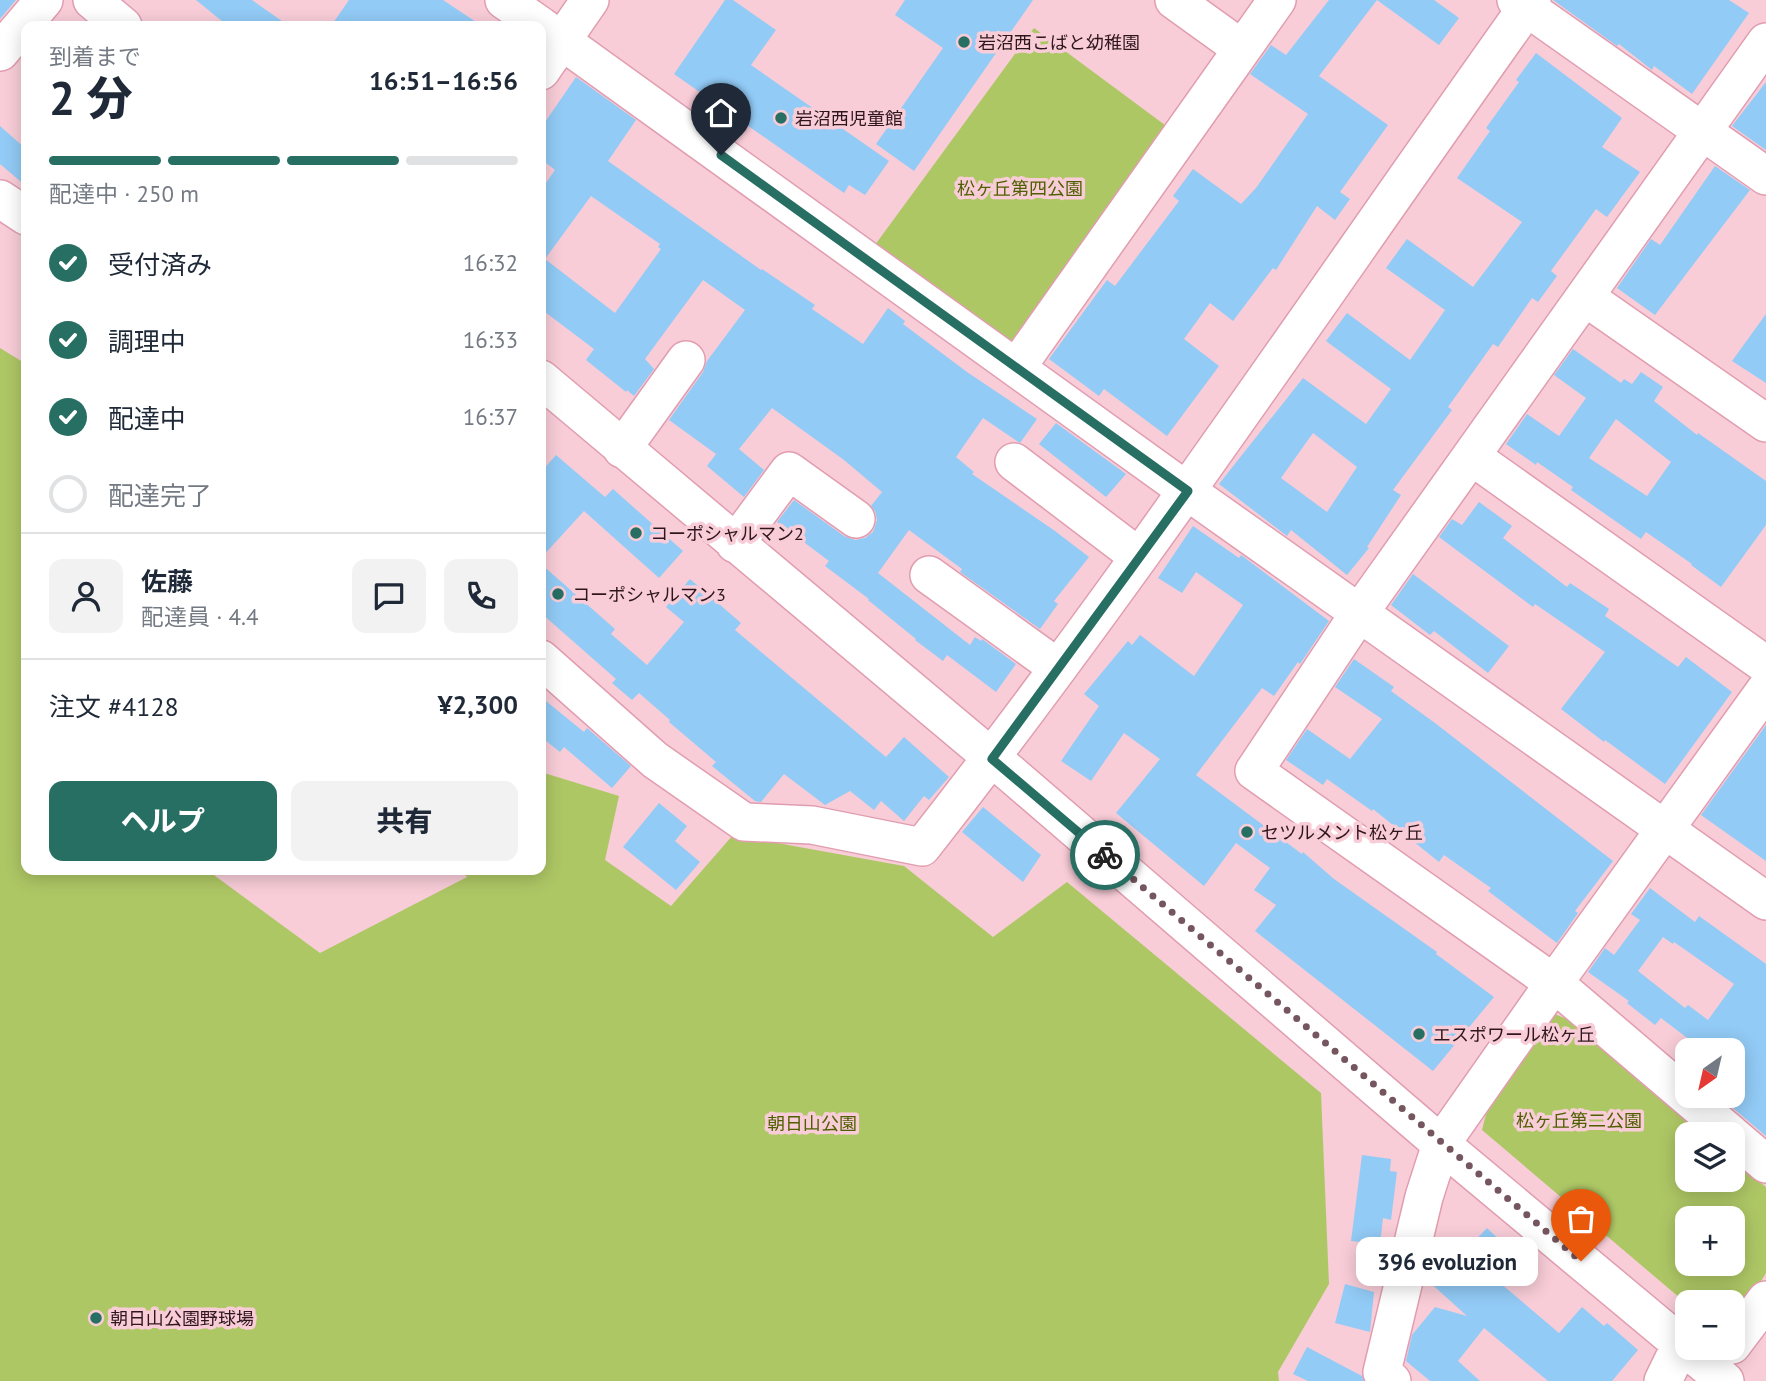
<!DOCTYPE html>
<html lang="ja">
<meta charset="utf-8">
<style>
:root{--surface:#fff;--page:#f2f2f3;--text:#1f2937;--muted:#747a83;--line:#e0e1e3;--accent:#276e63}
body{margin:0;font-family:"PT Sans","Noto Sans JP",sans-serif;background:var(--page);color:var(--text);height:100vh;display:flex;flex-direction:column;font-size:26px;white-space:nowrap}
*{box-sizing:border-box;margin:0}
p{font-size:23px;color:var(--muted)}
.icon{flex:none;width:38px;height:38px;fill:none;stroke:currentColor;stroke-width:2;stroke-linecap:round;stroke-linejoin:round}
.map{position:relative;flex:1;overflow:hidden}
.panel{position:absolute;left:21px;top:21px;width:525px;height:854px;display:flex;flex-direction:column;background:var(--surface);border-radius:14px;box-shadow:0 4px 18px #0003}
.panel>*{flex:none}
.needle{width:46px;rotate:214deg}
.buttons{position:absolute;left:1675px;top:1038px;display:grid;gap:14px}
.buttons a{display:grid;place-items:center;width:70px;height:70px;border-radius:14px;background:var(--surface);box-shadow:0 4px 18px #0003;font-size:35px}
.pin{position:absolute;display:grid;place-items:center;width:60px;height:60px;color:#fff;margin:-72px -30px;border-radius:50% 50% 50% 0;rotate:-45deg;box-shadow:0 0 7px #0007}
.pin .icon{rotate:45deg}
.courier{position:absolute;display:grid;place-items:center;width:70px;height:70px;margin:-35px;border:5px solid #276e63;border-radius:50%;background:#fff;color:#222;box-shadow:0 2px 9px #0007}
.bubble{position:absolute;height:49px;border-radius:14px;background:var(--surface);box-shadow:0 4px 18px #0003;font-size:23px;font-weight:800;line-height:49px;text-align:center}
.head em{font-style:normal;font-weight:800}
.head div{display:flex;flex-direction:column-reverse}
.head{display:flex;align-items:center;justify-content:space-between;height:119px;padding:0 28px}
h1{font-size:46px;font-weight:800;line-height:52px}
.bar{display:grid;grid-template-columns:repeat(4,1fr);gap:10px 7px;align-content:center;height:84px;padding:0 28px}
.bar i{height:9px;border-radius:5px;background:var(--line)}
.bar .current{background:var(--accent)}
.bar p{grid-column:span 4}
.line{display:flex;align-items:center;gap:18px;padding:0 28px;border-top:2px solid var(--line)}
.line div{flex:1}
.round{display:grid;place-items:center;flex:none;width:74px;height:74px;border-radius:14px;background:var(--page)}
ol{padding:0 28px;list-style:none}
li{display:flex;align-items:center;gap:21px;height:77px}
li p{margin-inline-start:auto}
li .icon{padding:7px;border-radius:50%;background:var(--accent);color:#fff;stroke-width:4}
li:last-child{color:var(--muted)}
li i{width:38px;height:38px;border:4px solid var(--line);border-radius:50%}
.cta{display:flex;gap:14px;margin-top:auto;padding:14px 28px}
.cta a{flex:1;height:80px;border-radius:14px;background:var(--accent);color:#fff;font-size:28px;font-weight:800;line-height:80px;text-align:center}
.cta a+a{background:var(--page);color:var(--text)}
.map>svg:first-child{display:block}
</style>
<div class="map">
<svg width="1766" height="1381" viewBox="0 0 1766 1381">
<rect width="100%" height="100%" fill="#f8cdd8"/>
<path fill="#aec765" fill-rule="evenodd" d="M 1034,28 L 1169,128 L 1007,348 L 872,249 Z
M 0,348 L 26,364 L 26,870 L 207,870 L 320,953 L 467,877 L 462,870 L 541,870 L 541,772 L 619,796 L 605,860 L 671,906 L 733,835 L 904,866 L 993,937 L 1067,882 L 1321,1093 L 1329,1284 L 1278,1372 L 1279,1381 L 0,1381 Z
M 1555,1014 L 1569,1020 L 1704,1134 L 1687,1134 L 1687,1180 L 1732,1180 L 1733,1159 L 1766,1187 L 1766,1273 L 1734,1326 L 1732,1302 L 1687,1302 L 1687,1304 L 1482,1130 L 1486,1114 ZM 1687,1218 L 1732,1218 L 1732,1264 L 1687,1264 Z"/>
<path fill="#92cbf6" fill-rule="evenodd" d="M 0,0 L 16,0 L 0,19 Z
M 196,0 L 252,0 L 289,26 L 228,26 Z
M 349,0 L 443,0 L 482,26 L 331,26 Z
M 725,0 L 733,0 L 776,30 L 751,65 L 889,161 L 865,195 L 849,185 L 844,193 L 674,74 Z
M 905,0 L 1033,0 L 914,171 L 876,144 L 943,48 L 895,15 Z
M 1329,0 L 1434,0 L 1459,18 L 1439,45 L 1377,0 L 1319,76 L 1388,125 L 1340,192 L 1350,199 L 1335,220 L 1317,206 L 1276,270 L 1273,268 L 1233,321 L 1210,303 L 1184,339 L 1219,366 L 1167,436 L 1104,389 L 1099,396 L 1049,359 L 1107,280 L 1115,286 L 1179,201 L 1173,196 L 1193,169 L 1241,204 L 1256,188 L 1308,114 L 1250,74 L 1271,45 L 1286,55 Z
M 1553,0 L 1729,0 L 1749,13 L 1692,94 L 1654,66 L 1652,70 L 1619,44 L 1617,46 Z
M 1536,53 L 1622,118 L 1602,147 L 1640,172 L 1607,217 L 1596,209 L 1551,271 L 1557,276 L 1538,302 L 1532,298 L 1498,347 L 1493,344 L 1448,407 L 1452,410 L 1393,490 L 1401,495 L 1367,547 L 1369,548 L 1347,575 L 1291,530 L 1287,536 L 1219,484 L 1303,378 L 1366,424 L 1391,389 L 1326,341 L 1347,313 L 1410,360 L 1445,310 L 1386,268 L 1407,239 L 1473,287 L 1522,222 L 1457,178 L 1490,131 L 1486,128 L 1519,82 L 1516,80 ZM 1313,433 L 1357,467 L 1327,512 L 1281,478 Z
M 576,77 L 636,120 L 608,161 L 761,270 L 762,269 L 815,305 L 812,309 L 863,344 L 888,308 L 905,321 L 903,324 L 967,372 L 1037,419 L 1020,443 L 983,418 L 956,457 L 974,472 L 972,474 L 1055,531 L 1089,557 L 1054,601 L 1058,604 L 1040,629 L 960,572 L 962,569 L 909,530 L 878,573 L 970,645 L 975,637 L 981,641 L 982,639 L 1016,664 L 996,692 L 947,655 L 943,661 L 915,640 L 916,639 L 868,600 L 869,599 L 825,566 L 829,561 L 777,522 L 794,500 L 844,536 L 855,540 L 865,538 L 873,532 L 877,520 L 875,511 L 871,506 L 882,492 L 844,460 L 772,408 L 739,449 L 764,470 L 744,497 L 707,466 L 716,454 L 669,420 L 703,372 L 707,361 L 745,310 L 703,280 L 645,359 L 654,369 L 634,396 L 627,390 L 626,392 L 586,360 L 594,349 L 541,309 L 541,190 L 555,170 L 541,159 L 541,128 ZM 591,196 L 660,244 L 658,247 L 661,249 L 615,313 L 545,259 Z
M 1766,82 L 1766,150 L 1732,126 Z
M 0,126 L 26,149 L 26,186 L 0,164 Z
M 1715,166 L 1750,190 L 1655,315 L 1617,288 L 1651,239 L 1660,245 Z
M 1766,314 L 1766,383 L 1732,361 Z
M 1573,349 L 1621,383 L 1624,379 L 1632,384 L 1641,372 L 1663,387 L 1654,401 L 1697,435 L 1698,433 L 1766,481 L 1766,525 L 1721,587 L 1691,565 L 1692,564 L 1646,532 L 1641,539 L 1571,490 L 1573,487 L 1537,462 L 1536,465 L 1506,444 L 1527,414 L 1559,436 L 1586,398 L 1554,375 ZM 1616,419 L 1671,462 L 1647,496 L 1589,458 Z
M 1056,423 L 1126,474 L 1106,497 L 1039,444 Z
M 556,455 L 605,497 L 613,489 L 683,551 L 659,578 L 584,511 L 541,558 L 541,472 Z
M 1479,502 L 1512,526 L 1503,538 L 1567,587 L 1570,583 L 1609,609 L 1605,616 L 1678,667 L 1686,657 L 1732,692 L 1665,784 L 1605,740 L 1604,742 L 1561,709 L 1605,652 L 1535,604 L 1533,607 L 1439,537 L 1452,519 L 1462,525 Z
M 1193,526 L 1239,558 L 1241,555 L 1329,621 L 1300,664 L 1298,662 L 1274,696 L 1262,688 L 1196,775 L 1302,854 L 1303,852 L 1334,879 L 1437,952 L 1436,954 L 1494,997 L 1433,1071 L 1255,931 L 1276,905 L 1254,890 L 1270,868 L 1236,843 L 1204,886 L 1116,813 L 1160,759 L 1124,733 L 1091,781 L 1061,761 L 1099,706 L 1084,694 L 1128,641 L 1132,645 L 1140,635 L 1194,676 L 1243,605 L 1196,572 L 1182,593 L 1158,578 Z
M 541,564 L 615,629 L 611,634 L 647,665 L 684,622 L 666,607 L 690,579 L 741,623 L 735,630 L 886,757 L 904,737 L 949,777 L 929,800 L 924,796 L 904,821 L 881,801 L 874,810 L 850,791 L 825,805 L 784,774 L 761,802 L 755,801 L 712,766 L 716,762 L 669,722 L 670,720 L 639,693 L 632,700 L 612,683 L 616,679 L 541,613 Z
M 1413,574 L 1509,646 L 1488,673 L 1434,631 L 1430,635 L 1391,605 Z
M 1354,659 L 1394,687 L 1391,691 L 1435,723 L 1613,861 L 1575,911 L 1578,913 L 1557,943 L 1488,891 L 1491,888 L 1444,855 L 1439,862 L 1373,809 L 1372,811 L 1327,779 L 1323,785 L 1286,760 L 1307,729 L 1350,759 L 1382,719 L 1335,687 Z
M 541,697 L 584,732 L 587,728 L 631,766 L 612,788 L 564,747 L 560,752 L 541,737 Z
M 1766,725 L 1766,861 L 1701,815 Z
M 659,803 L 687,826 L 675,841 L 700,862 L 676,890 L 623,847 Z
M 983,807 L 1041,855 L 1023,882 L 962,832 Z
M 1650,888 L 1695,922 L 1699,916 L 1766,964 L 1766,1136 L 1727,1103 L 1742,1083 L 1732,1075 L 1732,1050 L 1703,1050 L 1661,1018 L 1655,1025 L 1627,1003 L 1629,1001 L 1588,972 L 1605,948 L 1614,955 L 1640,920 L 1631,914 ZM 1663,937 L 1673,944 L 1674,942 L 1734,984 L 1708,1020 L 1688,1005 L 1685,1008 L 1638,971 Z
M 1362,1155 L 1391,1159 L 1390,1171 L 1397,1172 L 1391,1220 L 1383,1218 L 1380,1244 L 1351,1241 Z
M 1487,1228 L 1507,1247 L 1485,1270 L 1559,1333 L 1582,1307 L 1604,1326 L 1607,1323 L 1638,1350 L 1612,1381 L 1548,1381 L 1484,1328 L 1458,1361 L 1480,1381 L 1430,1381 L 1406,1361 L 1412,1335 L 1435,1307 L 1467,1316 L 1426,1279 L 1433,1247 L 1443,1237 L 1462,1254 Z
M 1345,1284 L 1374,1292 L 1370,1332 L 1335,1323 Z
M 1307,1347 L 1362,1376 L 1364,1381 L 1308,1381 L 1293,1374 Z"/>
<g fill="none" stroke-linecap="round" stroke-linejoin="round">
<defs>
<path id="minor" d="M 92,0 L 123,26
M 504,0 L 541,26
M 1174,0 L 1242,49
M 1516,0 L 1766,176
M 541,26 L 1187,491 L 1766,901
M 0,52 L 44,0
M 541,71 L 590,0
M 0,199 L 26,216
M 1585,297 L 1766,423
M 1017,367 L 1277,0
M 541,379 L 1010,773 L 1441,1144 L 1725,1381
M 622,449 L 686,360
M 1471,456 L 1766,665
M 1014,462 L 1139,557
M 735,544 L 789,471 L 856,519
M 929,575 L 1058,668
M 541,659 L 655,760 L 744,822 L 812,825 L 922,847 C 1137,573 1330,283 1532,0
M 1731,1134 L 1554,983 L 1254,771 L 1360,612 L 1766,42
M 1732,1135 L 1766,1164
M 1732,1345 L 1766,1300
M 1392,1381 L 1382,1372 L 1424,1197 L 1441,1144 L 1554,983 L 1766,689
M 1663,1381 L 1681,1344"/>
</defs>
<use href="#minor" stroke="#e19db0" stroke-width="40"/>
<use href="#minor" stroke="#fff" stroke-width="37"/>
</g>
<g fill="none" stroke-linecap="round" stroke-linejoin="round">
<path stroke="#75565e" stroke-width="7" stroke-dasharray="0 12.6" d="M 1105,855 L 1581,1261"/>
<path stroke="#276e63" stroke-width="9" d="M 721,155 L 1188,491 L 992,759 L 1105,855"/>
</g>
<g fill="#276e63" stroke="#f8cdd8" stroke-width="2.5">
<circle cx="964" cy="42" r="7"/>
<circle cx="781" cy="118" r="7"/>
<circle cx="636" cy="533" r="7"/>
<circle cx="558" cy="594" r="7"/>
<circle cx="1247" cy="832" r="7"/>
<circle cx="1419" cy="1034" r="7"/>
<circle cx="96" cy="1318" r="7"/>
</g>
<g text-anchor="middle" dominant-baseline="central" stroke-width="7" stroke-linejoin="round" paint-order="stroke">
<g font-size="18" fill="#2f161d" stroke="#f8cdd8" text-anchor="start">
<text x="978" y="42">岩沼西こばと幼稚園</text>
<text x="795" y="118">岩沼西児童館</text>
<text x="650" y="533">コーポシャルマン2</text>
<text x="572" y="594">コーポシャルマン3</text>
<text x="1261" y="832">セツルメント松ヶ丘</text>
<text x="1433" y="1034">エスポワール松ヶ丘</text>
<text x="110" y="1318">朝日山公園野球場</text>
</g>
<g font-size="18" fill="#4e5f00" stroke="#f8cdd8">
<text x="1020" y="188">松ヶ丘第四公園</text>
<text x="1579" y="1120">松ヶ丘第二公園</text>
<text x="812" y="1123">朝日山公園</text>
</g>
</g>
</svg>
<div class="buttons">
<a><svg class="needle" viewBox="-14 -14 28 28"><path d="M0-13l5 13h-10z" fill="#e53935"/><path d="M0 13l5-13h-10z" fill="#747a83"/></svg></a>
<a><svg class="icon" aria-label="layers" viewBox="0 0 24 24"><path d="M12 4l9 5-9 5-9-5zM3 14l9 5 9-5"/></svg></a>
<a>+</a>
<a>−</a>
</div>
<div class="pin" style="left:1581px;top:1261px;background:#ea580c"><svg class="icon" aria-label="bag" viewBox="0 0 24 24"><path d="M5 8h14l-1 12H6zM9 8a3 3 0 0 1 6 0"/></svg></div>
<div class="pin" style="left:721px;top:155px;background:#1f2937"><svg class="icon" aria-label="home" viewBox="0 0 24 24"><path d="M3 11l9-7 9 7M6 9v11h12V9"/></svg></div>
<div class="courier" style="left:1105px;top:855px"><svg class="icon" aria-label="bike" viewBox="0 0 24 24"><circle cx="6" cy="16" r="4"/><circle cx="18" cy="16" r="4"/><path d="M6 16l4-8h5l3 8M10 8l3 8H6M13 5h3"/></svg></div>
<div class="bubble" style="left:1356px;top:1237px;width:182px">396 evoluzion</div>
<section class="panel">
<div class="head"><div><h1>2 分</h1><p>到着まで</p></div><em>16:51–16:56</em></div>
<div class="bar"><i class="current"></i><i class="current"></i><i class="current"></i><i></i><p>配達中 · 250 m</p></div>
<ol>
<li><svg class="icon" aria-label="check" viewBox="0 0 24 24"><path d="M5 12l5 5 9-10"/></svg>受付済み<p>16:32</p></li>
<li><svg class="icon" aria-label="check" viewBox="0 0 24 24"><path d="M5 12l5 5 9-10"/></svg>調理中<p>16:33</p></li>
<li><svg class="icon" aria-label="check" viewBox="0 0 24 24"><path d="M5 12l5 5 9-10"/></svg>配達中<p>16:37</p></li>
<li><i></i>配達完了</li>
</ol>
<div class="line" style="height:126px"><a class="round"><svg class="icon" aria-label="person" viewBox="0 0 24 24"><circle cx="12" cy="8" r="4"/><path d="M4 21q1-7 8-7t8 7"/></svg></a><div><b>佐藤</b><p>配達員 · 4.4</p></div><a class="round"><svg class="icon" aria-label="chat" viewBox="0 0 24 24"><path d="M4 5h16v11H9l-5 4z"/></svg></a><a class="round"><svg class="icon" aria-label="phone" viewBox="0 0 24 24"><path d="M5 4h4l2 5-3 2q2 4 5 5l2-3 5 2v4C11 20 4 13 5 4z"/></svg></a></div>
<div class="line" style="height:91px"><div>注文 #4128</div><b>¥2,300</b></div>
<div class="cta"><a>ヘルプ</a><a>共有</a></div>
</section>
</div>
